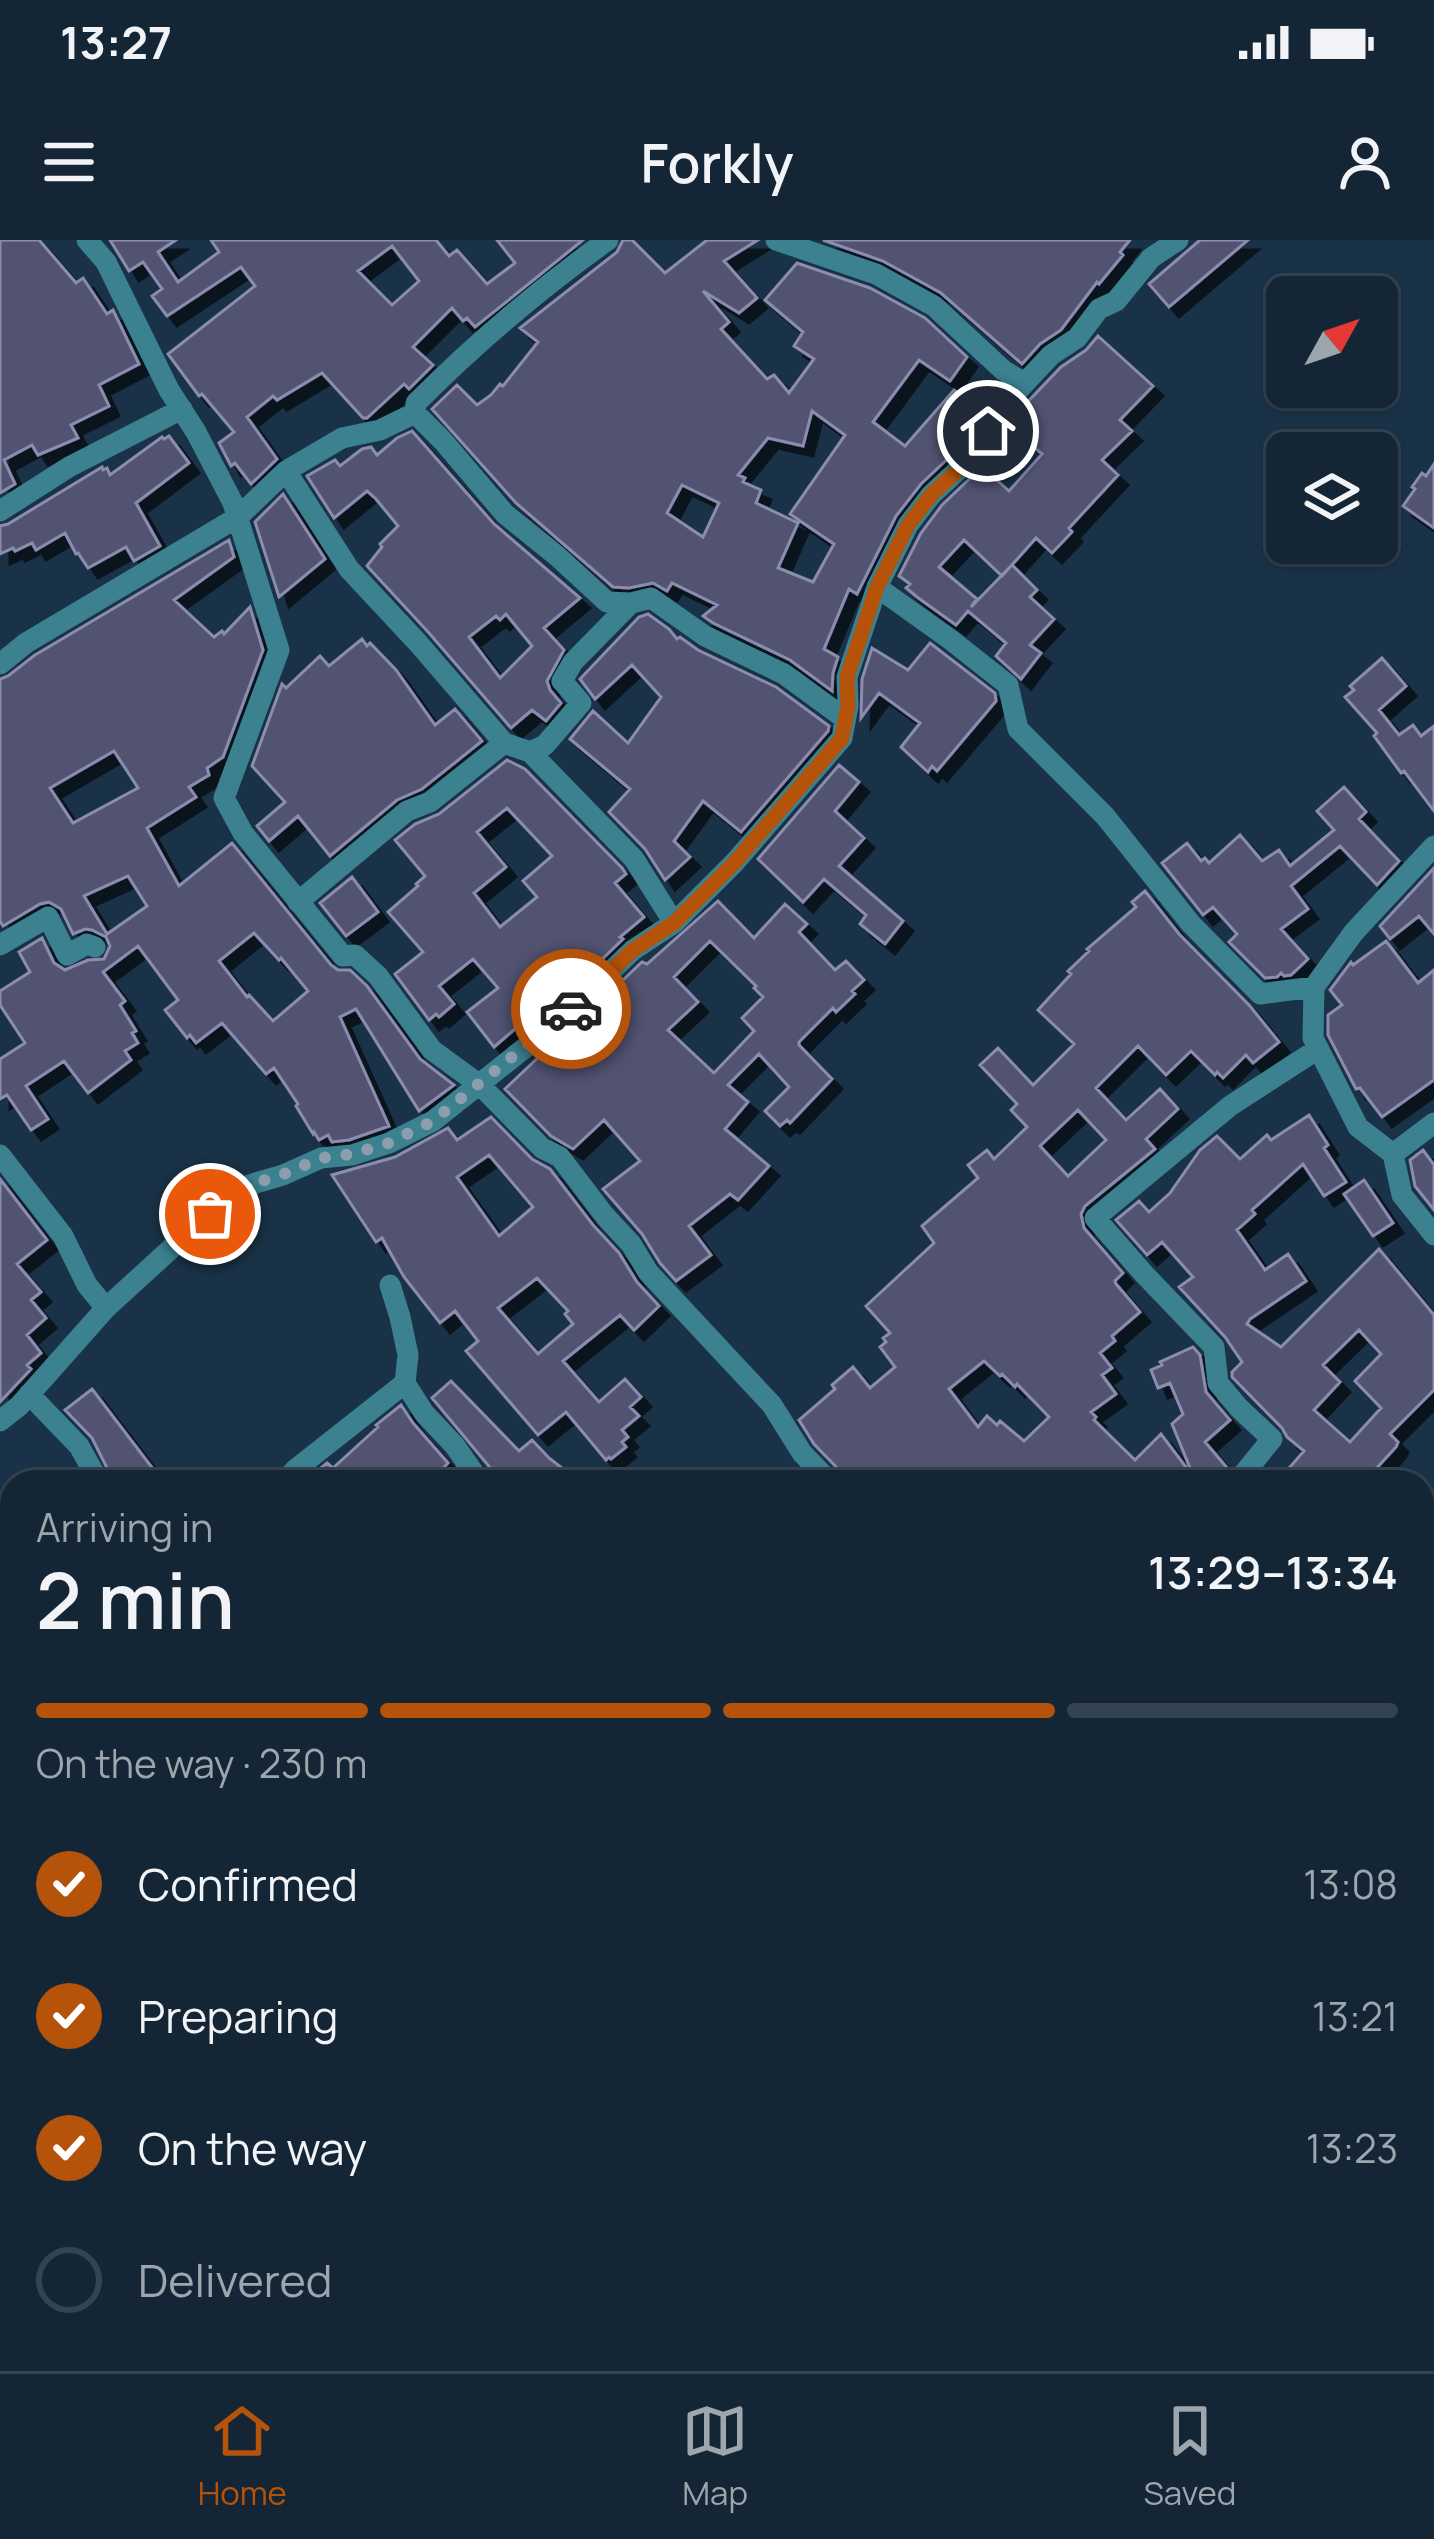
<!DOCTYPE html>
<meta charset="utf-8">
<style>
:root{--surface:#142635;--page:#1d2e3d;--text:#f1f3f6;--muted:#9da5ad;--line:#334350;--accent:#b45309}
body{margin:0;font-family:Manrope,sans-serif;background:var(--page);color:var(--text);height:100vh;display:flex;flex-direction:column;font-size:45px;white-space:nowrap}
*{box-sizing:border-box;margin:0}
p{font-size:39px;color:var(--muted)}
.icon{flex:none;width:66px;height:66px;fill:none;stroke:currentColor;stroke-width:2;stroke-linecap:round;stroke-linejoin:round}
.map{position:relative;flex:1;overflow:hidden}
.panel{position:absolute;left:0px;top:1230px;width:1434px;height:903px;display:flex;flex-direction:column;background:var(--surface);border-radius:36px 36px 0 0;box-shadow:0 3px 9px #0004,0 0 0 3px var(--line)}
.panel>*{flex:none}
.needle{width:78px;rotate:50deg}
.controls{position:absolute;left:1266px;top:36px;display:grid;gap:24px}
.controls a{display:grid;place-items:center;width:132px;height:132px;border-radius:18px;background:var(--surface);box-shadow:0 3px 9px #0004,0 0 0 3px var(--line);font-size:60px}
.pin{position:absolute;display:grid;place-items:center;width:102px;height:102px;color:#fff;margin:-51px;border:6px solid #fff;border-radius:50%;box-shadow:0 3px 12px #0007}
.courier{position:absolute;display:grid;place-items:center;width:120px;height:120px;margin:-60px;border:9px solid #b45309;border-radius:50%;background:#fff;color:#222;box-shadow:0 3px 15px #0007}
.headline em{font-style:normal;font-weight:600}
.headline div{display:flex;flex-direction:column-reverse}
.headline{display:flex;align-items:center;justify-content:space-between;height:204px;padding:0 36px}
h1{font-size:78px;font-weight:600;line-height:90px}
.bar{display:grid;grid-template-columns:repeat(4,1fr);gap:18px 12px;align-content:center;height:144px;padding:0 36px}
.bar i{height:15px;border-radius:9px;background:var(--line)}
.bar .selected{background:var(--accent)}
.bar p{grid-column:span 4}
ol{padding:0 36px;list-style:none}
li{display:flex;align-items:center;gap:36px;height:132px}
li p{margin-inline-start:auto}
li .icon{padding:12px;border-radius:50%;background:var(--accent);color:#fff;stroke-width:4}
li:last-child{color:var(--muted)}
li i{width:66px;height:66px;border:6px solid var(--line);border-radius:50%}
.status{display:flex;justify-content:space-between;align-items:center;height:84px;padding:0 60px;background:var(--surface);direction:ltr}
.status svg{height:33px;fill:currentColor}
header{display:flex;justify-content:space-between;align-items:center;height:156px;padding:0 36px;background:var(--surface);font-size:54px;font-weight:600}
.tabs{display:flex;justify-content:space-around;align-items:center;height:168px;border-top:3px solid var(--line);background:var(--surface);font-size:33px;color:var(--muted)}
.tabs a{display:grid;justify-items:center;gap:6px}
.tabs .selected{color:var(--accent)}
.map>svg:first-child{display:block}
</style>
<div class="status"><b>13:27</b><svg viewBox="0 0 49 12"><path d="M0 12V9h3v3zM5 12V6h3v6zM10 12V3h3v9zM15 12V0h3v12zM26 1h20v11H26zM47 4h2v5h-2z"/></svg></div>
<header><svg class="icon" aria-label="menu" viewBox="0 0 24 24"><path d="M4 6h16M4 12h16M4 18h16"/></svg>Forkly<svg class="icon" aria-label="person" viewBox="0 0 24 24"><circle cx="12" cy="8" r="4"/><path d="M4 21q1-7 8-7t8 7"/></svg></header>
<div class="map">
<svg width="1434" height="2131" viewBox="0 0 1434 2131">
<defs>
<filter id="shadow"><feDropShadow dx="10" dy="10" stdDeviation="0" flood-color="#0009"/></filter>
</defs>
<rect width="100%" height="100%" fill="#1a3247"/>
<path fill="#515271" stroke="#8b8cae" stroke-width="3" fill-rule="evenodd" filter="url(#shadow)" d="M 0,0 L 39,0 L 76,43 L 83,38 L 107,74 L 113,70 L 139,124 L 99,145 L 109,166 L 71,185 L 78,198 L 38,215 L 32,205 L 4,220 L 15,244 L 0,253 Z
M 110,0 L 176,0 L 158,12 L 178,42 L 219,12 L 211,0 L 436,0 L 449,16 L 457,10 L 487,44 L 515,23 L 497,0 L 583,0 L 475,87 L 467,78 L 463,81 L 452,68 L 413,107 L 433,125 L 409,149 L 404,144 L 367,178 L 363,178 L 322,133 L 277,160 L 273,156 L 247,177 L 277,219 L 251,244 L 235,223 L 231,226 L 219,203 L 234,192 L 202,154 L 199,156 L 168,114 L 255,46 L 241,27 L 167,76 L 152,56 L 162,49 L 143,22 L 129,31 ZM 392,6 L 419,41 L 392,65 L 358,31 Z
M 623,0 L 632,0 L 665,33 L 707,0 L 758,0 L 724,21 L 757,58 L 739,73 L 703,51 L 729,82 L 721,89 L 767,139 L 774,135 L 789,153 L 814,119 L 794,106 L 803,92 L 765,60 L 797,23 L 870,48 L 925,78 L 967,117 L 950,141 L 919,120 L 873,182 L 905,206 L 954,150 L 978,170 L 954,201 L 960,207 L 958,209 L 921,244 L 896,276 L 857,354 L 849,349 L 824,409 L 838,417 L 833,433 L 832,451 L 790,420 L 713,383 L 703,376 L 717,365 L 672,343 L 667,351 L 653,343 L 629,348 L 613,347 L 516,263 L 432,169 L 457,145 L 477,165 L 491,155 L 500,144 L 503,146 L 538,102 L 520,88 L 617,12 ZM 812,171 L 845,195 L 790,274 L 834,304 L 813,342 L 778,328 L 798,283 L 756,263 L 761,250 L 743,242 L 745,238 L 738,235 L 768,198 L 803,206 ZM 682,245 L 719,263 L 703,297 L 667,273 Z
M 823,0 L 1130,0 L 1120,12 L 1123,15 L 1099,44 L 1097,42 L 1061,90 L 1040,104 L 1022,124 L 941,53 L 883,21 Z
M 1200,0 L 1248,0 L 1169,67 L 1149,44 Z
M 1098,96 L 1153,146 L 1120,180 L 1132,191 L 1102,220 L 1118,235 L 1069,288 L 1072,292 L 1052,313 L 1036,298 L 1002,336 L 964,300 L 939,327 L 977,359 L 971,367 L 1012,325 L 1037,350 L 1030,357 L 1054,379 L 1030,405 L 1041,413 L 1021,439 L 996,416 L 1006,403 L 968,371 L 956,385 L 917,357 L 906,348 L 910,344 L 899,336 L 921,293 L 942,265 L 982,227 L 1009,251 L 1042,214 L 1009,186 L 1018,172 L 1061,127 L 1086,110 Z
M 412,191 L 494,284 L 580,358 L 544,388 L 564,410 L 547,441 L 550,450 L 561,463 L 546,481 L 532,470 L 511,488 L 429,393 L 367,326 L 382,307 L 380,304 L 398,286 L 376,259 L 367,251 L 334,278 L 307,236 L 335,220 L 340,226 L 362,209 L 371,207 L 377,215 L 397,198 ZM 506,374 L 532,406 L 500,438 L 469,397 L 496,376 L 500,380 Z
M 169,196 L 189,223 L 136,263 L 160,306 L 134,321 L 126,307 L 88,328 L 78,313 L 76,314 L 65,293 L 36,310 L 32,303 L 15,311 L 13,308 L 0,314 L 0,286 L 8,284 L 102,227 L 103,230 L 107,228 L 110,235 L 162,197 L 164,199 Z
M 1434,224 L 1434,288 L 1403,266 L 1415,249 L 1412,247 L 1422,233 L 1426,236 Z
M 283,254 L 325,319 L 279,357 L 255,282 Z
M 229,300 L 234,317 L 174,360 L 214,397 L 222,391 L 224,394 L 250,367 L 263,410 L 223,517 L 207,528 L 209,535 L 189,547 L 196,557 L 147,588 L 179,646 L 232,603 L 331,725 L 338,730 L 350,730 L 367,746 L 420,819 L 454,845 L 419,871 L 356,769 L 340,777 L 389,886 L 349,900 L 332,902 L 328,895 L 319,900 L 314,892 L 313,894 L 296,866 L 298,864 L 274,828 L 266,834 L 222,783 L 196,803 L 190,795 L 187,798 L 165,770 L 178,760 L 138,706 L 103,732 L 125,761 L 120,765 L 136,791 L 132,793 L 138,803 L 125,811 L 131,820 L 88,853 L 64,821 L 26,846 L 48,879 L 31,890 L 7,855 L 0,859 L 0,819 L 25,803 L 0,765 L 0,751 L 30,732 L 19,712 L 42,698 L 54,723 L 65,730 L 88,720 L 104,719 L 110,706 L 106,697 L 92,690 L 85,689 L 73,694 L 61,669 L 49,662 L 40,664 L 3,686 L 0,681 L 0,439 L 8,436 L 35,415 ZM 114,511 L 138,548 L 73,583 L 50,548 ZM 128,636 L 147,666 L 107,694 L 84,656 ZM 254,693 L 279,720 L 281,718 L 308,751 L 273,781 L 249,755 L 247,757 L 219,721 Z
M 648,374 L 669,389 L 677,399 L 680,397 L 698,410 L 776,447 L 829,486 L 828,491 L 741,592 L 703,561 L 674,601 L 690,617 L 665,640 L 645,609 L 609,572 L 630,549 L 570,499 L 593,471 L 628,503 L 661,457 L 632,425 L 595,459 L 580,439 L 639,377 Z
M 362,399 L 367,406 L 370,403 L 396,430 L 435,485 L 455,469 L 482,501 L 422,549 L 397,560 L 330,616 L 298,576 L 269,601 L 257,586 L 285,562 L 252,526 L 282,444 L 286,448 L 320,416 L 329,426 Z
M 930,403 L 995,453 L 996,461 L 937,531 L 932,526 L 928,532 L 901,507 L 920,483 L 879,453 L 861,478 L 862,439 L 872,408 L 908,430 Z
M 1382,418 L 1406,446 L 1379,470 L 1399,495 L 1413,485 L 1421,496 L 1434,486 L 1434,571 L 1404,531 L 1401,533 L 1374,496 L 1377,493 L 1345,457 L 1354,450 L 1350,446 Z
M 507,520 L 525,529 L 622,628 L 626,634 L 615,643 L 644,677 L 620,697 L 623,699 L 574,746 L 563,754 L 560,750 L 494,807 L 467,772 L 498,748 L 473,719 L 439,746 L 454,764 L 439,777 L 436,774 L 429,780 L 395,734 L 423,712 L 388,672 L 418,646 L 416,644 L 425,636 L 395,600 L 415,584 L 439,574 ZM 507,568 L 552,616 L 523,641 L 537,657 L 500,687 L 474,653 L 506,627 L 477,592 Z
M 839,525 L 859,542 L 835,571 L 864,598 L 839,626 L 903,681 L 885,704 L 860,684 L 866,675 L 824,639 L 803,662 L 758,619 Z
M 1344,547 L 1366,572 L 1359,579 L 1399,621 L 1377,645 L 1340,606 L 1291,646 L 1308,669 L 1281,689 L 1308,719 L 1291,735 L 1284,736 L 1281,733 L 1277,737 L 1265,738 L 1229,702 L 1237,694 L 1213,667 L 1203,675 L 1162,623 L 1187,603 L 1201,621 L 1205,618 L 1209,623 L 1240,595 L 1262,621 L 1279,610 L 1290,626 L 1334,590 L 1317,571 Z
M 1434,628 L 1434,694 L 1419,676 L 1390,699 L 1380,686 Z
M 352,637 L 378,672 L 346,696 L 320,663 Z
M 1145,651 L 1179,694 L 1249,765 L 1279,802 L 1253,823 L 1246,815 L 1223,838 L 1217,832 L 1215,835 L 1191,811 L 1166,835 L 1138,806 L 1096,848 L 1126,880 L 1160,849 L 1178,869 L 1146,899 L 1155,909 L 1085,966 L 1081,974 L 1084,988 L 1123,1033 L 1115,1041 L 1116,1044 L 1140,1072 L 1112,1096 L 1115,1101 L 1100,1113 L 1112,1128 L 1102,1135 L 1116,1154 L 1091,1172 L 1096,1177 L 1094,1180 L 1135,1220 L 1161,1194 L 1188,1230 L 1190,1228 L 1172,1184 L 1183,1174 L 1170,1143 L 1158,1148 L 1151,1130 L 1162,1125 L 1160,1122 L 1193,1107 L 1200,1115 L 1206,1152 L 1230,1180 L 1205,1202 L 1228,1229 L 1222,1242 L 845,1242 L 842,1233 L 814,1204 L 799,1180 L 835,1149 L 832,1145 L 853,1127 L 870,1148 L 895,1127 L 880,1107 L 886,1102 L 883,1098 L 890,1093 L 866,1066 L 934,1003 L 922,986 L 978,938 L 968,925 L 987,910 L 994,919 L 1027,887 L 1011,870 L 1017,864 L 980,825 L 998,808 L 1033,845 L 1074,804 L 1038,770 L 1071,734 L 1068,731 L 1089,711 L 1087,709 L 1136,667 L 1132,662 ZM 1078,870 L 1106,900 L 1068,936 L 1040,906 ZM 984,1121 L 1000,1136 L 1002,1134 L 1015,1147 L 1017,1144 L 1049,1177 L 1024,1201 L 1000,1181 L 997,1185 L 987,1176 L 978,1187 L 949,1149 Z
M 718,661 L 754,698 L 785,664 L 807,684 L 799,692 L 835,730 L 846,721 L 864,740 L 852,751 L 855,754 L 836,772 L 833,768 L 799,802 L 799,805 L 832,839 L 790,883 L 787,880 L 780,886 L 765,871 L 789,847 L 759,814 L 728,845 L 748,862 L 725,889 L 769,926 L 738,960 L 730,954 L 689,986 L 711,1015 L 676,1041 L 660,1023 L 642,994 L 603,949 L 640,921 L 604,880 L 573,909 L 551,896 L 505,849 L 543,813 L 547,809 L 551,812 L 563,797 L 642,722 L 647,724 ZM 710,701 L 756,746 L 754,748 L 763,757 L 742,778 L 754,791 L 714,833 L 668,790 L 698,762 L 674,737 Z
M 1386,701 L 1418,743 L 1434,730 L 1434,840 L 1382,877 L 1360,848 L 1356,849 L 1328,795 L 1328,775 L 1342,765 L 1330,750 L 1351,722 L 1353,725 Z
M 1309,875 L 1328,905 L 1324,908 L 1346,942 L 1324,956 L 1303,924 L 1252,970 L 1255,974 L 1237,990 L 1265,1030 L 1288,1014 L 1306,1041 L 1250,1079 L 1247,1084 L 1281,1107 L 1379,1009 L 1434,1075 L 1434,1150 L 1390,1194 L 1398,1202 L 1396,1207 L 1373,1232 L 1386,1242 L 1277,1242 L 1304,1211 L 1287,1197 L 1282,1188 L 1232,1137 L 1232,1132 L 1242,1122 L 1225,1097 L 1179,1047 L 1193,1037 L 1162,1002 L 1147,1015 L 1116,980 L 1139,961 L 1149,972 L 1170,953 L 1200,910 L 1217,896 L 1240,919 L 1267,895 L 1271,900 ZM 1359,1090 L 1381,1114 L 1355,1141 L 1381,1168 L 1350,1202 L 1314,1170 L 1340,1142 L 1323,1125 Z
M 491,877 L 532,919 L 550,929 L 593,985 L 619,1013 L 637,1042 L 659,1066 L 634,1090 L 620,1075 L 563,1121 L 599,1162 L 625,1139 L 641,1157 L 630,1167 L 639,1176 L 622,1190 L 628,1197 L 622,1202 L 626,1207 L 611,1219 L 609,1217 L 606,1220 L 566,1172 L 538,1195 L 466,1111 L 478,1101 L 455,1071 L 440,1083 L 404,1037 L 382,998 L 376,1002 L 332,935 L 395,917 L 448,888 L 457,900 ZM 489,915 L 533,967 L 499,996 L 457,937 ZM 537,1038 L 568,1071 L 565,1074 L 573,1084 L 538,1114 L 498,1068 Z
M 1423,910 L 1434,925 L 1434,970 L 1415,946 L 1410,920 Z
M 0,939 L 47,1000 L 17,1024 L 41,1052 L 31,1060 L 46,1078 L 27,1095 L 41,1113 L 27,1125 L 31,1129 L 0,1162 Z
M 1364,940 L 1393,983 L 1373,996 L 1344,954 Z
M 451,1141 L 519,1211 L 532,1200 L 549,1218 L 580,1242 L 502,1242 L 432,1158 Z
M 92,1149 L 163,1242 L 114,1242 L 92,1198 L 65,1170 Z
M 401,1165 L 413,1183 L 448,1223 L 430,1242 L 304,1242 L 327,1223 L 333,1228 L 378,1187 L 376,1185 Z"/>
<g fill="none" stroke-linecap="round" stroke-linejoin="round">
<path stroke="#3b8190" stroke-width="21" d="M 87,0 L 106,22 L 169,150 L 196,192 L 233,263 L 279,410 L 224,558 L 243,593 L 343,716 L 355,715 L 378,736 L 432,810 L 480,845 L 542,908 L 560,917 L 605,976 L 631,1004 L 648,1032 L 772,1165 L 802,1213 L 830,1242
M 776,0 L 876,34 L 934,66 L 1003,130 L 1024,143
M 415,173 L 443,201 L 505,274 L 557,316 L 607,362 L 631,363 L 651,358 L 705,396 L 784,434 L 844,478
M 286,231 L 349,329 L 418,403 L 504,503 L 530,512 L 634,619 L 674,683
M 0,271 L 69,227 L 182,169
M 877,347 L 951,400 L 1008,445 L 1018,489 L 1105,576 L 1191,684 L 1260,754 L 1314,747
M 0,424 L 26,403 L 238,277 L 286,231 L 342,198 L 380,190 L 415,173 L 416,163 C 475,104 539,49 608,0
M 530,512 L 545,505 L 581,463 L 562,441 L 573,422 L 631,363
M 298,662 L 407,571 L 430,562 L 504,503
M 0,705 L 48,677 L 67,715 L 87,704 L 95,707
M 1434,883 L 1393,914 L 1402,955 L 1434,995
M 1393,914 L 1358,887 L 1313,798 L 1314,747 L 1354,692 L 1434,606
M 0,915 L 63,996 L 87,1045 L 106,1068
M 390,1045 L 400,1077 L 408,1115 L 405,1143 L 424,1173 L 455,1206 L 480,1242
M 29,1154 L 79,1206 L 99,1242
M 0,1181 L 19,1166 L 106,1068 L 210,973 L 249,945 L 283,935 L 321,918 L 352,915 L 389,903 L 433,881 L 561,779 L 633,710 L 674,683 L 735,622 L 842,498 L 848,466 L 847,437 L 877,347 L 908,285 L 931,255 L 970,219 L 1006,163 L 1051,115 L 1077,98 L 1099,69 L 1116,61 L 1151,18 L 1178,0
M 283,1242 L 296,1229 L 405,1143
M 1237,1242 L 1272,1199 L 1239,1168 L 1218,1143 L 1214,1107 L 1144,1034 L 1095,978 L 1230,866 L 1318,809
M 0,1649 L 8,1655 L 12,1653
M 0,1903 L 12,1918
M 1422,2092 L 1434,2101
M 901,2121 L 913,2131
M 101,2131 L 110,2121
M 515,2131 L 522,2121
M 860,2131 L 868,2121
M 1092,2131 L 1095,2121"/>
</g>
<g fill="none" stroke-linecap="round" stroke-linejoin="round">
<path stroke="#8c9eae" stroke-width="12" stroke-dasharray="0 21.6" d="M 210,974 L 249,945 L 284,934 L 321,918 L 352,914 L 389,903 L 433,881 L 571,769"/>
<path stroke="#b45309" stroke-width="15" d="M 571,769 L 633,710 L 674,683 L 735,622 L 842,498 L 848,466 L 847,437 L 877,347 L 908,285 L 931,255 L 970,219 L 988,191"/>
</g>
</svg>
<div class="controls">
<a><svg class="needle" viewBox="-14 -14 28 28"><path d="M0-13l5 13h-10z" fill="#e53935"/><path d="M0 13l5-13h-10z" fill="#9da5ad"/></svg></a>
<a><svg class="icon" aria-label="layers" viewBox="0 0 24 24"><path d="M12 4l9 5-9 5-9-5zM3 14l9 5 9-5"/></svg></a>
</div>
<div class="pin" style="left:210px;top:974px;background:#ea580c"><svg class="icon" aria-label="bag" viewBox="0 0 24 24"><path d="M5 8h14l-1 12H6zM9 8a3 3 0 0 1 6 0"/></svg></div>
<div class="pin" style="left:988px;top:191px;background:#1f2937"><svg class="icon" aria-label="home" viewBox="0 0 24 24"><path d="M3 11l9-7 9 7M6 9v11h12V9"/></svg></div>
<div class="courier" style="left:571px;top:769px"><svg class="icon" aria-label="car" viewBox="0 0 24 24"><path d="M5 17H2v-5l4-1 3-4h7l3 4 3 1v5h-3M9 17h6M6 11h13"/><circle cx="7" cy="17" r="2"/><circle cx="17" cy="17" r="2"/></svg></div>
<section class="panel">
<div class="headline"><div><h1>2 min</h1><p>Arriving in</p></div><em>13:29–13:34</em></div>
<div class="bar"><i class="selected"></i><i class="selected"></i><i class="selected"></i><i></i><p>On the way · 230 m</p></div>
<ol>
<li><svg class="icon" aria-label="check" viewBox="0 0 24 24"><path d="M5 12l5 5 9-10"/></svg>Confirmed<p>13:08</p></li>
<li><svg class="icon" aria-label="check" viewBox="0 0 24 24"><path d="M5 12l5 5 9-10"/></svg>Preparing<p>13:21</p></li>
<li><svg class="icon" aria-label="check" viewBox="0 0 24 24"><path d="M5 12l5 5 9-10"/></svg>On the way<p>13:23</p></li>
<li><i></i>Delivered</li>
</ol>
</section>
</div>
<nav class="tabs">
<a class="selected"><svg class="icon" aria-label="home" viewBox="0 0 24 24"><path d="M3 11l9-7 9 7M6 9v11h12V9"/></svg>Home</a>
<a><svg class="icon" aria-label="map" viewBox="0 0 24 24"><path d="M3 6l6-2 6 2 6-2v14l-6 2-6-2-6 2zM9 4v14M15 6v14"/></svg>Map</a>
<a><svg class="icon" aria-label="saved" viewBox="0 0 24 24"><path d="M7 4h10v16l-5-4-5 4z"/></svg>Saved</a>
</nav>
